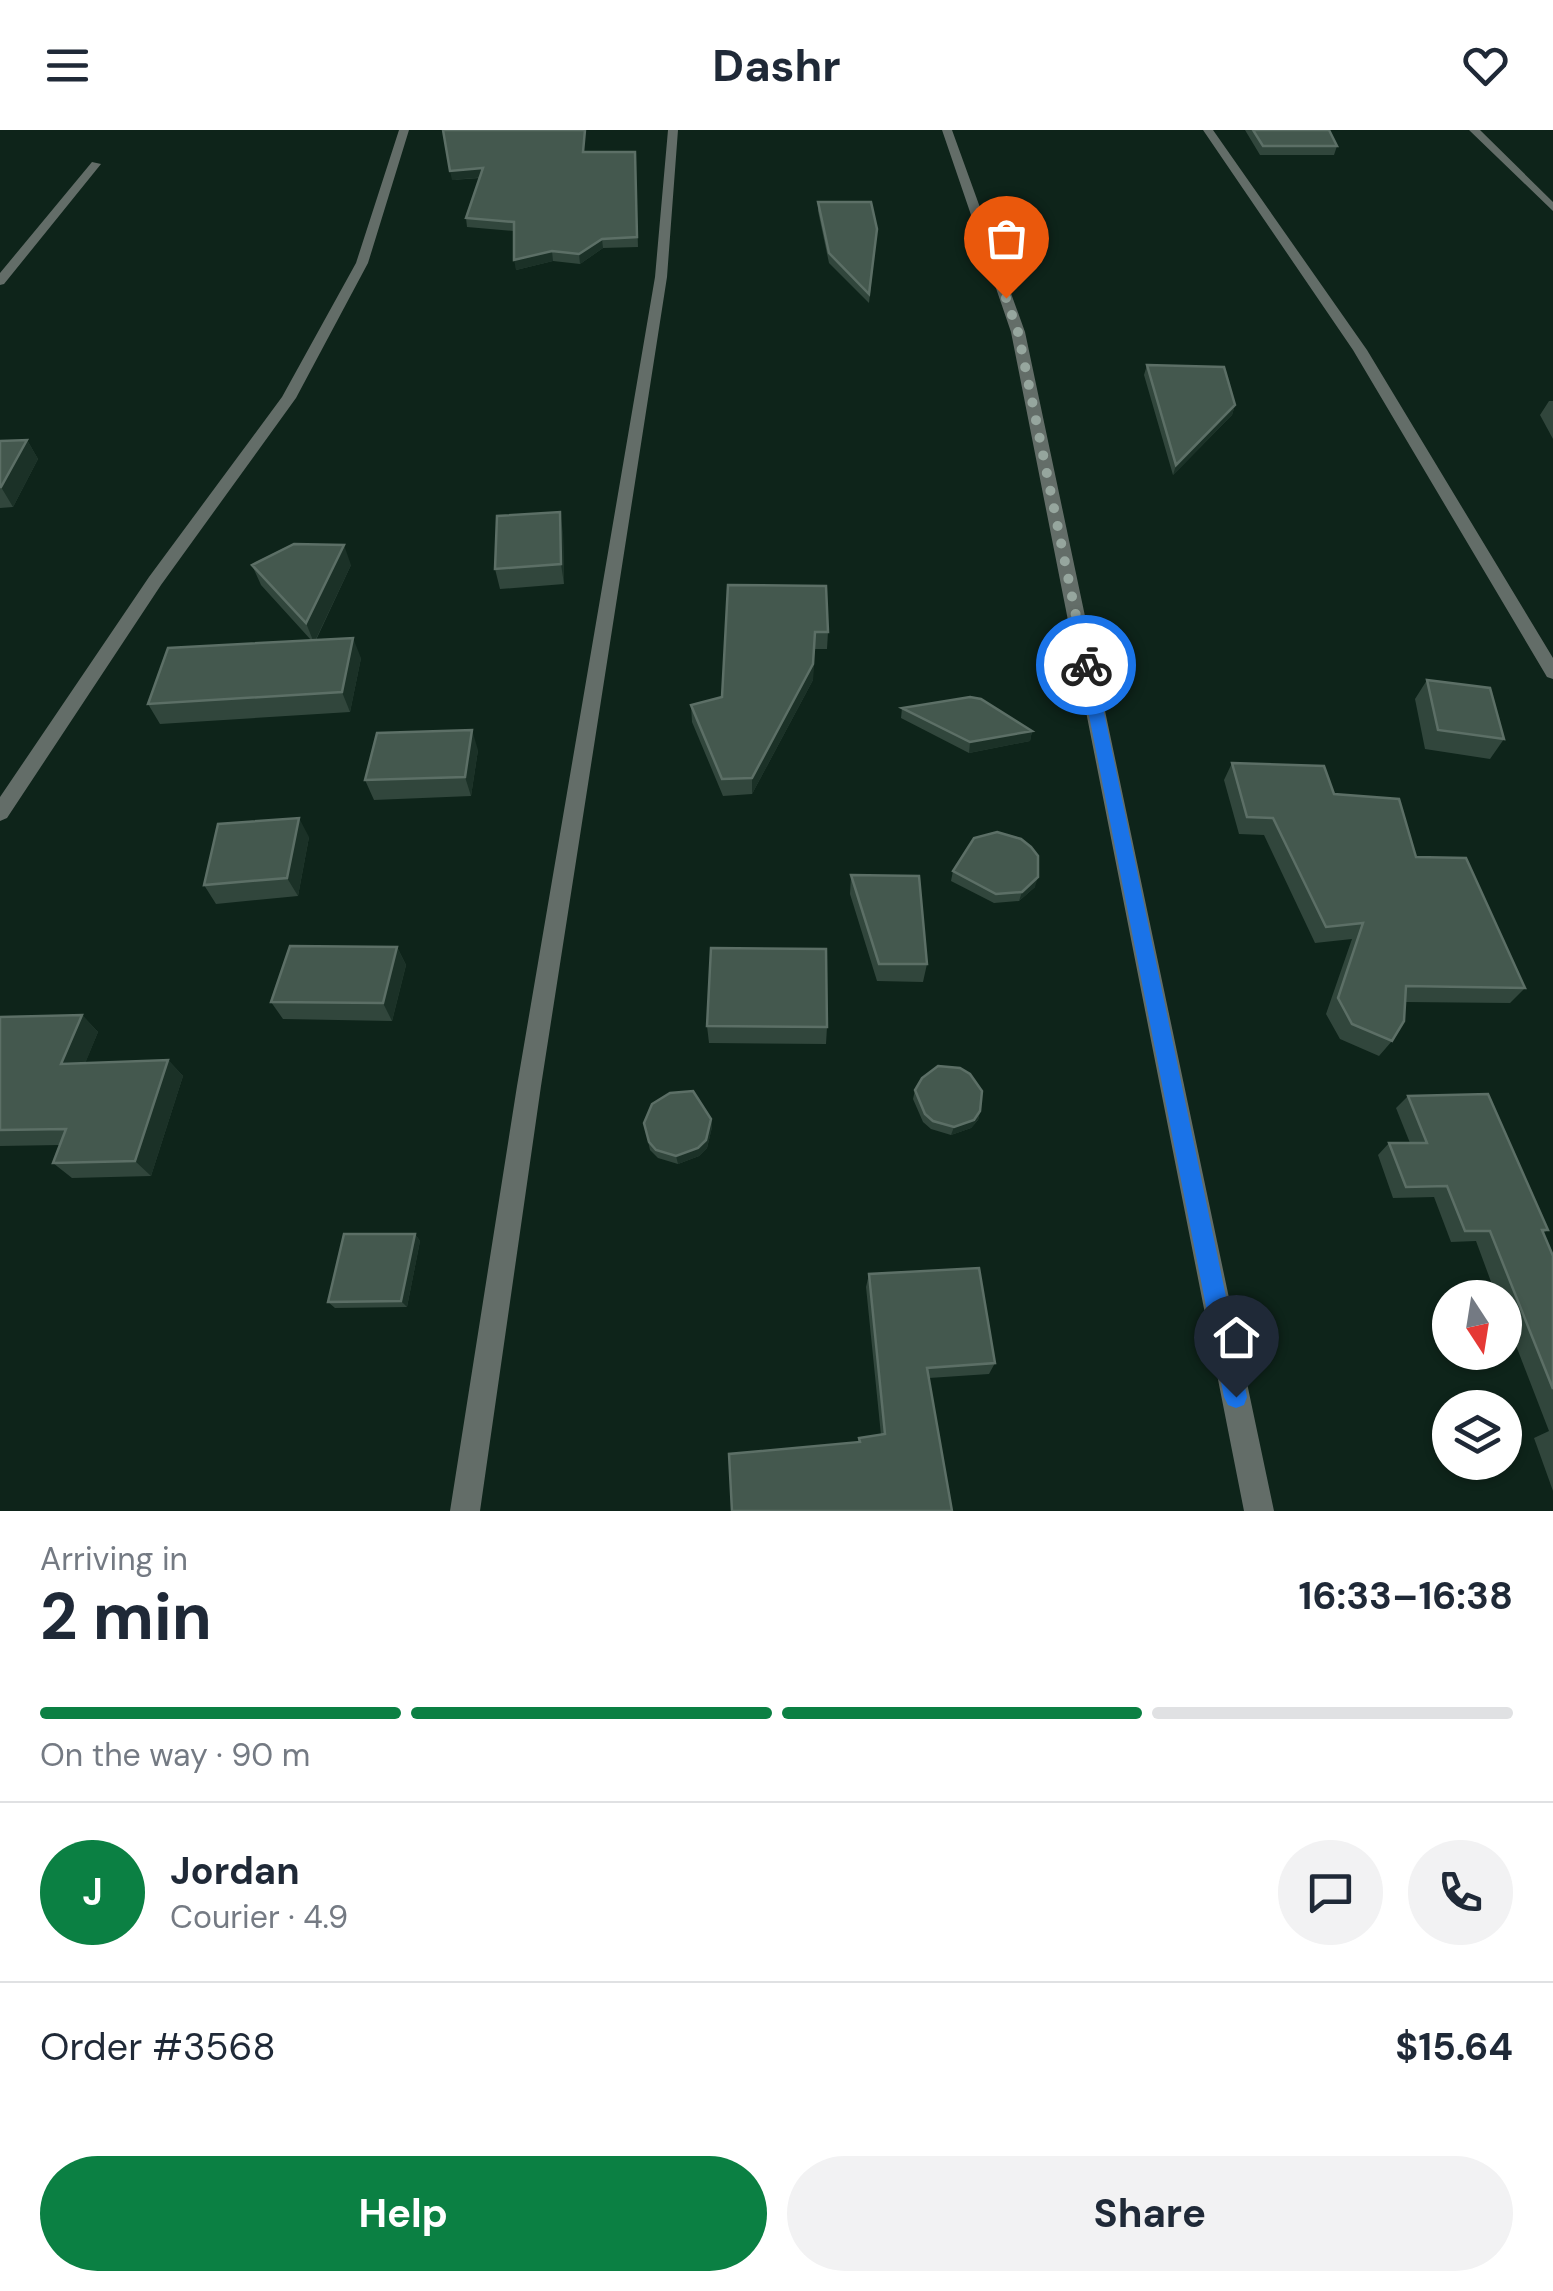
<!DOCTYPE html>
<meta charset="utf-8">
<style>
:root{--surface:#fff;--page:#f2f2f3;--text:#1f2937;--muted:#747a83;--line:#e0e1e3;--accent:#0b8043}
body{margin:0;font-family:"DM Sans",sans-serif;background:var(--page);color:var(--text);height:100vh;display:flex;flex-direction:column;font-size:38px;white-space:nowrap}
*{box-sizing:border-box;margin:0}
p{font-size:32px;color:var(--muted)}
.icon{flex:none;width:55px;height:55px;fill:none;stroke:currentColor;stroke-width:2;stroke-linecap:round;stroke-linejoin:round}
.map{position:relative;height:1381px;overflow:hidden}
.details{display:flex;flex-direction:column;background:var(--surface);flex:1}
.details>*{flex:none}
.needle{width:65px;rotate:168deg}
.fabs{position:absolute;left:1432px;top:1150px;display:grid;gap:20px}
.fabs a{display:grid;place-items:center;width:90px;height:90px;border-radius:50%;background:var(--surface);box-shadow:0 2px 8px #0004;font-size:50px}
.pin{position:absolute;display:grid;place-items:center;width:85px;height:85px;color:#fff;margin:-102px -42px;border-radius:50% 50% 50% 0;rotate:-45deg;box-shadow:0 0 10px #0007}
.pin .icon{rotate:45deg}
.courier{position:absolute;display:grid;place-items:center;width:100px;height:100px;margin:-50px;border:8px solid #1a73e8;border-radius:50%;background:#fff;color:#222;box-shadow:0 2px 12px #0007}
.overview em{font-style:normal;font-weight:700}
.overview div{display:flex;flex-direction:column-reverse}
.overview{display:flex;align-items:center;justify-content:space-between;height:170px;padding:0 40px}
h1{font-size:65px;font-weight:700;line-height:75px}
.bar{display:grid;grid-template-columns:repeat(4,1fr);gap:15px 10px;align-content:center;height:120px;padding:0 40px}
.bar i{height:12px;border-radius:8px;background:var(--line)}
.bar .selected{background:var(--accent)}
.bar p{grid-column:span 4}
.line{display:flex;align-items:center;gap:25px;padding:0 40px;border-top:2px solid var(--line)}
.line div{flex:1}
.round{display:grid;place-items:center;flex:none;width:105px;height:105px;border-radius:52px;background:var(--page)}
.primary-button{display:flex;gap:20px;margin-top:auto;padding:20px 40px}
.primary-button a{flex:1;height:115px;border-radius:60px;background:var(--accent);color:#fff;font-size:40px;font-weight:700;line-height:115px;text-align:center}
.primary-button a+a{background:var(--page);color:var(--text)}
header{display:flex;justify-content:space-between;align-items:center;height:130px;padding:0 40px;background:var(--surface);font-size:45px;font-weight:700}
.map>svg:first-child{display:block}
</style>
<header><svg class="icon" aria-label="menu" viewBox="0 0 24 24"><path d="M4 6h16M4 12h16M4 18h16"/></svg>Dashr<svg class="icon" aria-label="heart" viewBox="0 0 24 24"><path d="M12 20l-8-8c-3-5 5-10 8-4 3-6 11-1 8 4z"/></svg></header>
<div class="map">
<svg width="1553" height="1381" viewBox="0 0 1553 1381">
<rect width="100%" height="100%" fill="#0e241a"/>
<g fill="none" stroke-linecap="round" stroke-linejoin="round">
<path fill="#636d68" fill-rule="evenodd" d="M 399,0 L 409,0 L 368,133 L 296,268 L 161,455 L 7,688 L 0,691 L 0,667 L 149,447 L 282,267 L 356,133 Z
M 668,0 L 678,0 L 667,147 L 541,956 L 480,1381 L 450,1381 L 517,956 L 655,147 Z
M 942,0 L 952,0 L 1025,202 L 1274,1381 L 1244,1381 L 1011,202 Z
M 1203,0 L 1213,0 L 1367,220 L 1553,528 L 1553,549 L 1547,547 L 1353,220 Z
M 1469,0 L 1480,0 L 1553,72 L 1553,81 Z
M 92,32 L 101,34 L 4,154 L 0,155 L 0,143 Z"/>
</g>
<path fill="#31463c" d="M 1245,0 L 1329,0 L 1337,16 L 1334,25 L 1260,25 Z
M 584,22 L 635,22 L 638,117 L 603,118 L 580,134 L 553,131 L 516,140 L 514,101 L 467,97 L 466,88 L 480,48 L 452,50 Z
M 818,72 L 877,99 L 869,173 L 829,133 L 818,81 Z
M 1147,235 L 1235,275 L 1232,285 L 1173,345 L 1144,245 Z
M 1549,271 L 1553,271 L 1553,309 L 1540,285 Z
M 27,310 L 38,329 L 13,377 L 0,378 L 0,311 Z
M 563,402 L 564,454 L 500,459 L 495,439 Z
M 252,435 L 351,435 L 316,510 L 361,528 L 350,582 L 160,594 L 148,574 L 311,510 L 261,455 Z
M 728,455 L 828,502 L 827,519 L 814,519 L 813,550 L 752,664 L 723,666 L 692,592 L 691,575 L 722,567 Z
M 1427,550 L 1504,609 L 1490,629 L 1425,619 L 1415,569 Z
M 902,578 L 1032,601 L 1030,611 L 969,623 L 901,588 Z
M 478,620 L 471,666 L 374,670 L 365,650 Z
M 1232,633 L 1334,664 L 1416,727 L 1525,858 L 1510,873 L 1405,872 L 1392,911 L 1379,926 L 1340,909 L 1326,884 L 1352,809 L 1315,813 L 1264,705 L 1239,704 L 1224,650 Z
M 309,707 L 298,766 L 216,774 L 204,755 Z
M 953,741 L 1035,757 L 1019,771 L 994,773 L 951,751 Z
M 851,745 L 927,834 L 923,852 L 877,851 L 850,764 Z
M 397,817 L 406,835 L 392,891 L 283,889 L 271,872 Z
M 82,885 L 98,902 L 85,933 L 168,930 L 183,946 L 151,1046 L 72,1048 L 53,1033 L 60,1015 L 0,1016 L 0,887 Z
M 707,896 L 827,897 L 826,914 L 709,913 Z
M 915,960 L 980,981 L 978,990 L 971,998 L 951,1005 L 931,999 L 923,992 L 913,969 Z
M 1408,966 L 1548,1100 L 1543,1103 L 1553,1126 L 1553,1361 L 1534,1308 L 1549,1301 L 1505,1187 L 1505,1168 L 1497,1168 L 1476,1111 L 1451,1112 L 1434,1067 L 1393,1068 L 1378,1025 L 1389,1013 L 1410,1013 L 1396,978 Z
M 711,989 L 712,997 L 707,1018 L 699,1026 L 678,1034 L 658,1028 L 650,1020 L 644,993 Z
M 415,1104 L 420,1111 L 407,1177 L 335,1178 L 328,1172 Z
M 869,1144 L 995,1233 L 989,1244 L 929,1248 L 952,1381 L 858,1312 L 859,1308 L 881,1305 L 866,1157 Z"/>
<path fill="#1b3127" d="M 483,38 L 485,47 L 452,50 L 450,41 Z
M 602,109 L 603,118 L 580,134 L 579,124 Z
M 552,121 L 553,131 L 516,140 L 514,130 Z
M 1235,275 L 1232,285 L 1173,345 L 1176,335 Z
M 27,310 L 38,329 L 13,377 L 1,357 Z
M 560,382 L 563,402 L 564,454 L 561,434 Z
M 344,415 L 351,435 L 314,513 L 306,493 Z
M 353,508 L 361,528 L 350,582 L 342,562 Z
M 813,534 L 813,550 L 752,664 L 752,648 Z
M 472,600 L 478,620 L 471,666 L 465,647 Z
M 1032,601 L 1030,611 L 969,623 L 970,612 Z
M 299,688 L 309,707 L 298,766 L 287,748 Z
M 1038,747 L 1035,757 L 1019,771 L 1022,762 Z
M 397,817 L 406,835 L 392,891 L 383,873 Z
M 82,885 L 98,902 L 78,951 L 61,934 Z
M 168,930 L 183,946 L 151,1046 L 135,1031 Z
M 980,981 L 978,990 L 971,998 L 951,1005 L 954,997 Z
M 711,989 L 712,997 L 707,1018 L 699,1026 L 678,1034 L 676,1026 Z
M 415,1104 L 420,1111 L 407,1177 L 401,1171 Z"/>
<path fill="#44584e" stroke="#5c6f66" stroke-width="2.5" d="M 443,0 L 585,0 L 583,22 L 635,22 L 637,107 L 602,109 L 579,124 L 552,121 L 514,130 L 514,92 L 466,88 L 483,38 L 450,41 Z
M 1253,0 L 1329,0 L 1337,16 L 1263,16 Z
M 818,72 L 871,72 L 877,99 L 869,164 L 829,123 Z
M 1147,235 L 1224,237 L 1235,275 L 1176,335 Z
M 27,310 L 1,357 L 0,357 L 0,311 Z
M 560,382 L 561,434 L 495,439 L 497,386 Z
M 294,414 L 344,415 L 306,493 L 252,435 Z
M 728,455 L 826,456 L 828,502 L 815,502 L 813,534 L 752,648 L 722,649 L 691,575 L 722,567 Z
M 353,508 L 342,562 L 148,574 L 168,518 Z
M 1427,550 L 1490,558 L 1504,609 L 1438,600 Z
M 970,567 L 981,569 L 1032,601 L 970,612 L 902,578 Z
M 472,600 L 465,647 L 365,650 L 377,603 Z
M 1232,633 L 1324,636 L 1334,664 L 1399,669 L 1416,727 L 1466,728 L 1525,858 L 1406,856 L 1404,891 L 1392,911 L 1352,894 L 1338,868 L 1363,793 L 1326,797 L 1273,688 L 1247,687 Z
M 299,688 L 287,748 L 204,755 L 218,694 Z
M 997,702 L 1021,709 L 1031,717 L 1038,726 L 1038,747 L 1022,762 L 996,764 L 953,741 L 974,708 Z
M 851,745 L 919,746 L 927,834 L 879,834 Z
M 290,816 L 397,817 L 383,873 L 271,872 Z
M 711,818 L 826,819 L 827,897 L 707,896 Z
M 82,885 L 61,934 L 168,930 L 135,1031 L 53,1033 L 66,999 L 0,1000 L 0,887 Z
M 938,936 L 960,938 L 970,944 L 982,961 L 980,981 L 974,990 L 954,997 L 933,991 L 925,984 L 915,960 L 922,948 Z
M 693,961 L 711,989 L 706,1010 L 698,1018 L 676,1026 L 656,1020 L 649,1012 L 644,993 L 652,974 L 670,963 Z
M 1488,964 L 1548,1100 L 1542,1100 L 1553,1126 L 1553,1259 L 1490,1101 L 1465,1101 L 1447,1056 L 1406,1057 L 1389,1013 L 1427,1013 L 1408,966 Z
M 344,1104 L 415,1104 L 401,1171 L 328,1172 Z
M 979,1138 L 995,1233 L 927,1238 L 952,1381 L 732,1381 L 729,1324 L 860,1312 L 859,1308 L 885,1304 L 869,1144 Z"/>
<path fill="#1a73e8" d="M 1086,530 L 1094,535 L 1247,1267 L 1244,1275 L 1236,1278 L 1228,1275 L 1224,1267 L 1079,535 Z"/>
<g fill="none" stroke-linecap="round" stroke-linejoin="round">
<path stroke="#96a69e" stroke-width="10" stroke-dasharray="0 18" d="M 1006,168 L 1018,202 L 1086,535"/>
</g>
</svg>
<div class="fabs">
<a><svg class="needle" viewBox="-14 -14 28 28"><path d="M0-13l5 13h-10z" fill="#e53935"/><path d="M0 13l5-13h-10z" fill="#747a83"/></svg></a>
<a><svg class="icon" aria-label="layers" viewBox="0 0 24 24"><path d="M12 4l9 5-9 5-9-5zM3 14l9 5 9-5"/></svg></a>
</div>
<div class="pin" style="left:1006px;top:168px;background:#ea580c"><svg class="icon" aria-label="bag" viewBox="0 0 24 24"><path d="M5 8h14l-1 12H6zM9 8a3 3 0 0 1 6 0"/></svg></div>
<div class="pin" style="left:1236px;top:1267px;background:#1f2937"><svg class="icon" aria-label="home" viewBox="0 0 24 24"><path d="M3 11l9-7 9 7M6 9v11h12V9"/></svg></div>
<div class="courier" style="left:1086px;top:535px"><svg class="icon" aria-label="bike" viewBox="0 0 24 24"><circle cx="6" cy="16" r="4"/><circle cx="18" cy="16" r="4"/><path d="M6 16l4-8h5l3 8M10 8l3 8H6M13 5h3"/></svg></div>
</div>
<section class="details">
<div class="overview"><div><h1>2 min</h1><p>Arriving in</p></div><em>16:33–16:38</em></div>
<div class="bar"><i class="selected"></i><i class="selected"></i><i class="selected"></i><i></i><p>On the way · 90 m</p></div>
<div class="line" style="height:180px"><b class="round" style="background:var(--accent);color:#fff">J</b><div><b>Jordan</b><p>Courier · 4.9</p></div><a class="round"><svg class="icon" aria-label="chat" viewBox="0 0 24 24"><path d="M4 5h16v11H9l-5 4z"/></svg></a><a class="round"><svg class="icon" aria-label="phone" viewBox="0 0 24 24"><path d="M5 4h4l2 5-3 2q2 4 5 5l2-3 5 2v4C11 20 4 13 5 4z"/></svg></a></div>
<div class="line" style="height:130px"><div>Order #3568</div><b>$15.64</b></div>
<div class="primary-button"><a>Help</a><a>Share</a></div>
</section>
